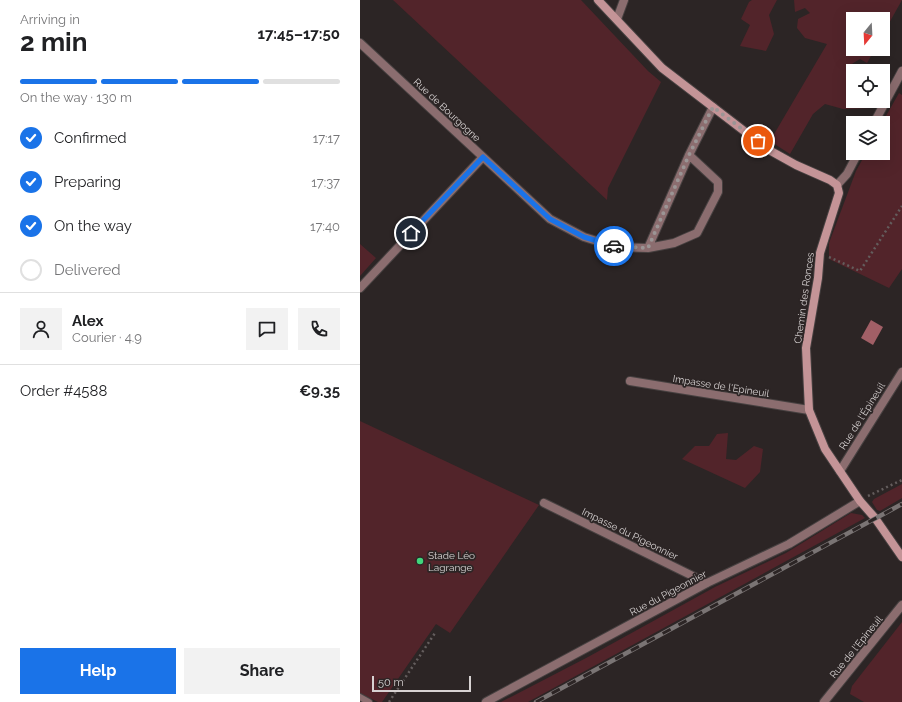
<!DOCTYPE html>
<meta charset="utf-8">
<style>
:root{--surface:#fff;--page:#f2f2f2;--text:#202124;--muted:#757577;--line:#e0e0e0;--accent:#1a73e8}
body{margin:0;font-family:Raleway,sans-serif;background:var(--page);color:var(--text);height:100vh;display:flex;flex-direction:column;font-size:15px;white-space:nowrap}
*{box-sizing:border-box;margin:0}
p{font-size:13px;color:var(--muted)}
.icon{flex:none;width:22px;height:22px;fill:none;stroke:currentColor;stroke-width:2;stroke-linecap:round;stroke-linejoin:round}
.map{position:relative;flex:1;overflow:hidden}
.drawer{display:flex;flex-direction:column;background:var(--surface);width:360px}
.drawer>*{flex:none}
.needle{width:26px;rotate:198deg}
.fabs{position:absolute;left:486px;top:12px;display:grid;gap:8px}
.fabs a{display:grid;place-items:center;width:44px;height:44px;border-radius:0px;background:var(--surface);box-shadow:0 4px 16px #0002;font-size:20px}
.scale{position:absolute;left:12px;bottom:10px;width:99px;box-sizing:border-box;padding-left:4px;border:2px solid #d7d2d2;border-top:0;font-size:11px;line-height:14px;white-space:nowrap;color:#d7d2d2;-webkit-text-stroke:3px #2c2525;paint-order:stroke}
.pin{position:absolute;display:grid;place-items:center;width:34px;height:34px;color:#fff;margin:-17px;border:2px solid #fff;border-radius:50%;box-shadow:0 1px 4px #0007}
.courier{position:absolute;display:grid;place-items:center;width:40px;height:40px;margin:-20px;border:3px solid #1a73e8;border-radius:50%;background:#fff;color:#222;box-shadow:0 1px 5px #0007}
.headline em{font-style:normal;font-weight:700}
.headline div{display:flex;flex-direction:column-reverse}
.headline{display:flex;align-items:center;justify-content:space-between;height:68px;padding:0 20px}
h1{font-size:26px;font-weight:700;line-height:30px}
.bar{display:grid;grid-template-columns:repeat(4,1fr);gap:6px 4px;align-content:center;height:48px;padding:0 20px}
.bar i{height:5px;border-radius:3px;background:var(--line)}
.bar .on{background:var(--accent)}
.bar p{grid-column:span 4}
.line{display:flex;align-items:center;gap:10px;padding:0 20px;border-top:1px solid var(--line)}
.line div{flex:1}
.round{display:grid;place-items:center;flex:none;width:42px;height:42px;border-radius:0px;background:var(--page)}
ol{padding:0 20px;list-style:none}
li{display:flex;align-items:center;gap:12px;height:44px}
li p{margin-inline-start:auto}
li .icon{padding:4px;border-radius:50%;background:var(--accent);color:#fff;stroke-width:4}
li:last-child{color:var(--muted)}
li i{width:22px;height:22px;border:2px solid var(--line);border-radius:50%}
.action{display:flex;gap:8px;margin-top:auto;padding:8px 20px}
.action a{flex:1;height:46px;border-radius:0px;background:var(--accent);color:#fff;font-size:16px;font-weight:700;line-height:46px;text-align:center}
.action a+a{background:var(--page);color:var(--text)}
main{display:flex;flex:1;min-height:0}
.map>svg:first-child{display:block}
</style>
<main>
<section class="drawer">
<div class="headline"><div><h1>2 min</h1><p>Arriving in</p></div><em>17:45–17:50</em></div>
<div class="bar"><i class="on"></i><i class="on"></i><i class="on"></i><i></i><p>On the way · 130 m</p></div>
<ol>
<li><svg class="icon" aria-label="check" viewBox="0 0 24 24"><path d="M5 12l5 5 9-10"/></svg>Confirmed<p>17:17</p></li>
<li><svg class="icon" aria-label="check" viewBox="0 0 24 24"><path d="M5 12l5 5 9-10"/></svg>Preparing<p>17:37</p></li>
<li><svg class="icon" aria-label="check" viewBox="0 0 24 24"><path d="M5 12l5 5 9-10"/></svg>On the way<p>17:40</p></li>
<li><i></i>Delivered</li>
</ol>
<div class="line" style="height:72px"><a class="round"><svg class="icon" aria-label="person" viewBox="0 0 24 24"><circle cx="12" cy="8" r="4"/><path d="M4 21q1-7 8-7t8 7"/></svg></a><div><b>Alex</b><p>Courier · 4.9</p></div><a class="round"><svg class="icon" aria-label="chat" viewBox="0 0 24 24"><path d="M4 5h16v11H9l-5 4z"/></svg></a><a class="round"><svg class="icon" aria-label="phone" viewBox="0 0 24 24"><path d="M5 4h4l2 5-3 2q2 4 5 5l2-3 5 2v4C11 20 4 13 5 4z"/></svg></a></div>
<div class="line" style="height:52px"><div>Order #4588</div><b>€9.35</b></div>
<div class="action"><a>Help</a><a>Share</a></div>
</section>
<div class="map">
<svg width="542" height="702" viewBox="0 0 542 702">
<rect width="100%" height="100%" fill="#2c2525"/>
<path fill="#52242a" d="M 33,0 L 221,0 L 288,71 L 301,82 L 248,188 L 247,200 Z
M 392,0 L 417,0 L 409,15 L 414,34 L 406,51 L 380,46 L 390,25 L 381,19 L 389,2 Z
M 434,0 L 542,0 L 523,34 L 523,19 L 493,19 L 493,49 L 515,49 L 507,63 L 500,59 L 490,65 L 494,71 L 493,71 L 493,101 L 516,101 L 512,108 L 483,109 L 465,104 L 453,114 L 430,154 L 410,141 L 467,44 L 445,38 L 437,28 L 438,19 L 450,13 L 445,8 L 435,12 Z
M 539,93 L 542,95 L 542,269 L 529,288 L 469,259 L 469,243 L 496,171 L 506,153 L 523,153 L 522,123 Z
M 0,244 L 16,258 L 0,276 Z
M 0,421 L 179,505 L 90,633 L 76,624 L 22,702 L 18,702 L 0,693 Z
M 368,433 L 366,459 L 376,460 L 394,446 L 403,449 L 400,472 L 385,488 L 322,459 L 335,446 L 349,446 L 357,434 Z
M 542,484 L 542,498 L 520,511 L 517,510 L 512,502 L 514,499 Z
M 491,513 L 502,515 L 505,518 L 168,702 L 141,702 L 228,657 L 355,587 L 426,553 Z
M 542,622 L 542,702 L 504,702 L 490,694 L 492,686 Z"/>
<path fill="#a15f66" d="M 511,320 L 523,327 L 513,345 L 501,338 Z"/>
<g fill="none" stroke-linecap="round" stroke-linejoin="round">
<defs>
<path id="lane" d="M 0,697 L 9,702"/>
<path id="street" d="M 257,19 L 264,0
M 0,43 L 190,219 L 224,237 L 256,247 L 288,248 L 329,155 L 353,107
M 514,123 L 542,71
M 477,185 L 487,174 L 498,153
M 288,248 L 314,243 L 337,233 L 358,192 L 358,182 L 329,155
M 0,288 L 123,157
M 270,381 L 449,410
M 480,471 L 542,372
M 184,503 L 347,583
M 126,702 L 347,583 L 429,544 L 500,501
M 464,702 L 542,605"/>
<path id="secondary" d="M 238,0 L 302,68 L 409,150 L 436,165 L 470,180 L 477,185 L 479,193 L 460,253 L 458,278 L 446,348 L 449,410 L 465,449 L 500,501 L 515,518 L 542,557"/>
</defs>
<use href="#lane" stroke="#474141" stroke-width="8"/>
<use href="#street" stroke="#474141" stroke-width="10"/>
<use href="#secondary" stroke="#474141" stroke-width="10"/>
<path stroke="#645d5d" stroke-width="2.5" stroke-dasharray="2 3" stroke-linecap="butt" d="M 469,257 L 500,271 L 542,206
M 508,496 L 542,480
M 29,702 L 75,633"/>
<use href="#lane" stroke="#8b6d6f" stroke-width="6"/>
<use href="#street" stroke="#8b6d6f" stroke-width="8"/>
<use href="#secondary" stroke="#c49497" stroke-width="8"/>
<defs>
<path id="rail" d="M 176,702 L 542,504"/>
</defs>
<use href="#rail" stroke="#7a7474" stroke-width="4.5"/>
<use href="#rail" stroke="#2c2525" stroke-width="3" stroke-dasharray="9" stroke-linecap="butt"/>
</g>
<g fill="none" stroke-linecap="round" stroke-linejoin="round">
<path stroke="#9b9595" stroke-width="4" stroke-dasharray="0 7.2" d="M 254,246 L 288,248 L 329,155 L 353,107 L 398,141"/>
<path stroke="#1a73e8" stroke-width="5" d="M 51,233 L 123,157 L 190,219 L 224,237 L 254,246"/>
</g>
<circle fill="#40d77c" stroke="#2c2525" stroke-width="1.5" cx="60" cy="561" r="4"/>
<g text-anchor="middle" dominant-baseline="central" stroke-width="3.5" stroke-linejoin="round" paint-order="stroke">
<g font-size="10" fill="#d7d2d2" stroke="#2c2525">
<text transform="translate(87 110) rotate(43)">Rue de Bourgogne</text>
<text transform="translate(444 298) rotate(-82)">Chemin des Ronces</text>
<text transform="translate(361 386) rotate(9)">Impasse de l'Epineuil</text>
<text transform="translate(502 416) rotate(-58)">Rue de l'Épineuil</text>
<text transform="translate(270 534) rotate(26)">Impasse du Pigeonnier</text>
<text transform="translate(308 593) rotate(-28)">Rue du Pigeonnier</text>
<text transform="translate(496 647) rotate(-51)">Rue de l'Epineuil</text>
</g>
<g font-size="10" fill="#d7d2d2" stroke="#2c2525" text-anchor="start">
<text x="68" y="555">Stade Léo<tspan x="68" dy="12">Lagrange</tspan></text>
</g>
</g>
</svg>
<div class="fabs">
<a><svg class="needle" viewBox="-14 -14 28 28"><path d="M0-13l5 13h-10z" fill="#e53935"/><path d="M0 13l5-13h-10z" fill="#757577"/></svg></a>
<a><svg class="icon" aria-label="locate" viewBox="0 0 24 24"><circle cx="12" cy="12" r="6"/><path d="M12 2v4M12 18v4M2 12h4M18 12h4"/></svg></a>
<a><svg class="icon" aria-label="layers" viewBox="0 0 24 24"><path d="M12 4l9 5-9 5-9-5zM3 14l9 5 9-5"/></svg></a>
</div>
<div class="scale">50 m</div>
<div class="pin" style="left:398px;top:141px;background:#ea580c"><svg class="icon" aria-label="bag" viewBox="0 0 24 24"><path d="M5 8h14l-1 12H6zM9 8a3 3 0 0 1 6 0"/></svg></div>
<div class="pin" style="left:51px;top:233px;background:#1f2937"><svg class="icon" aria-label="home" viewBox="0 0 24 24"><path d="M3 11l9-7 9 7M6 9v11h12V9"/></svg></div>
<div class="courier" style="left:254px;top:246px"><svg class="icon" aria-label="car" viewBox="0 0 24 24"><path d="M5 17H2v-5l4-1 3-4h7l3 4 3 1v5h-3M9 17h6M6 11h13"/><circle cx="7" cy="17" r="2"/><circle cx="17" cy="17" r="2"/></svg></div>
</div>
</main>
